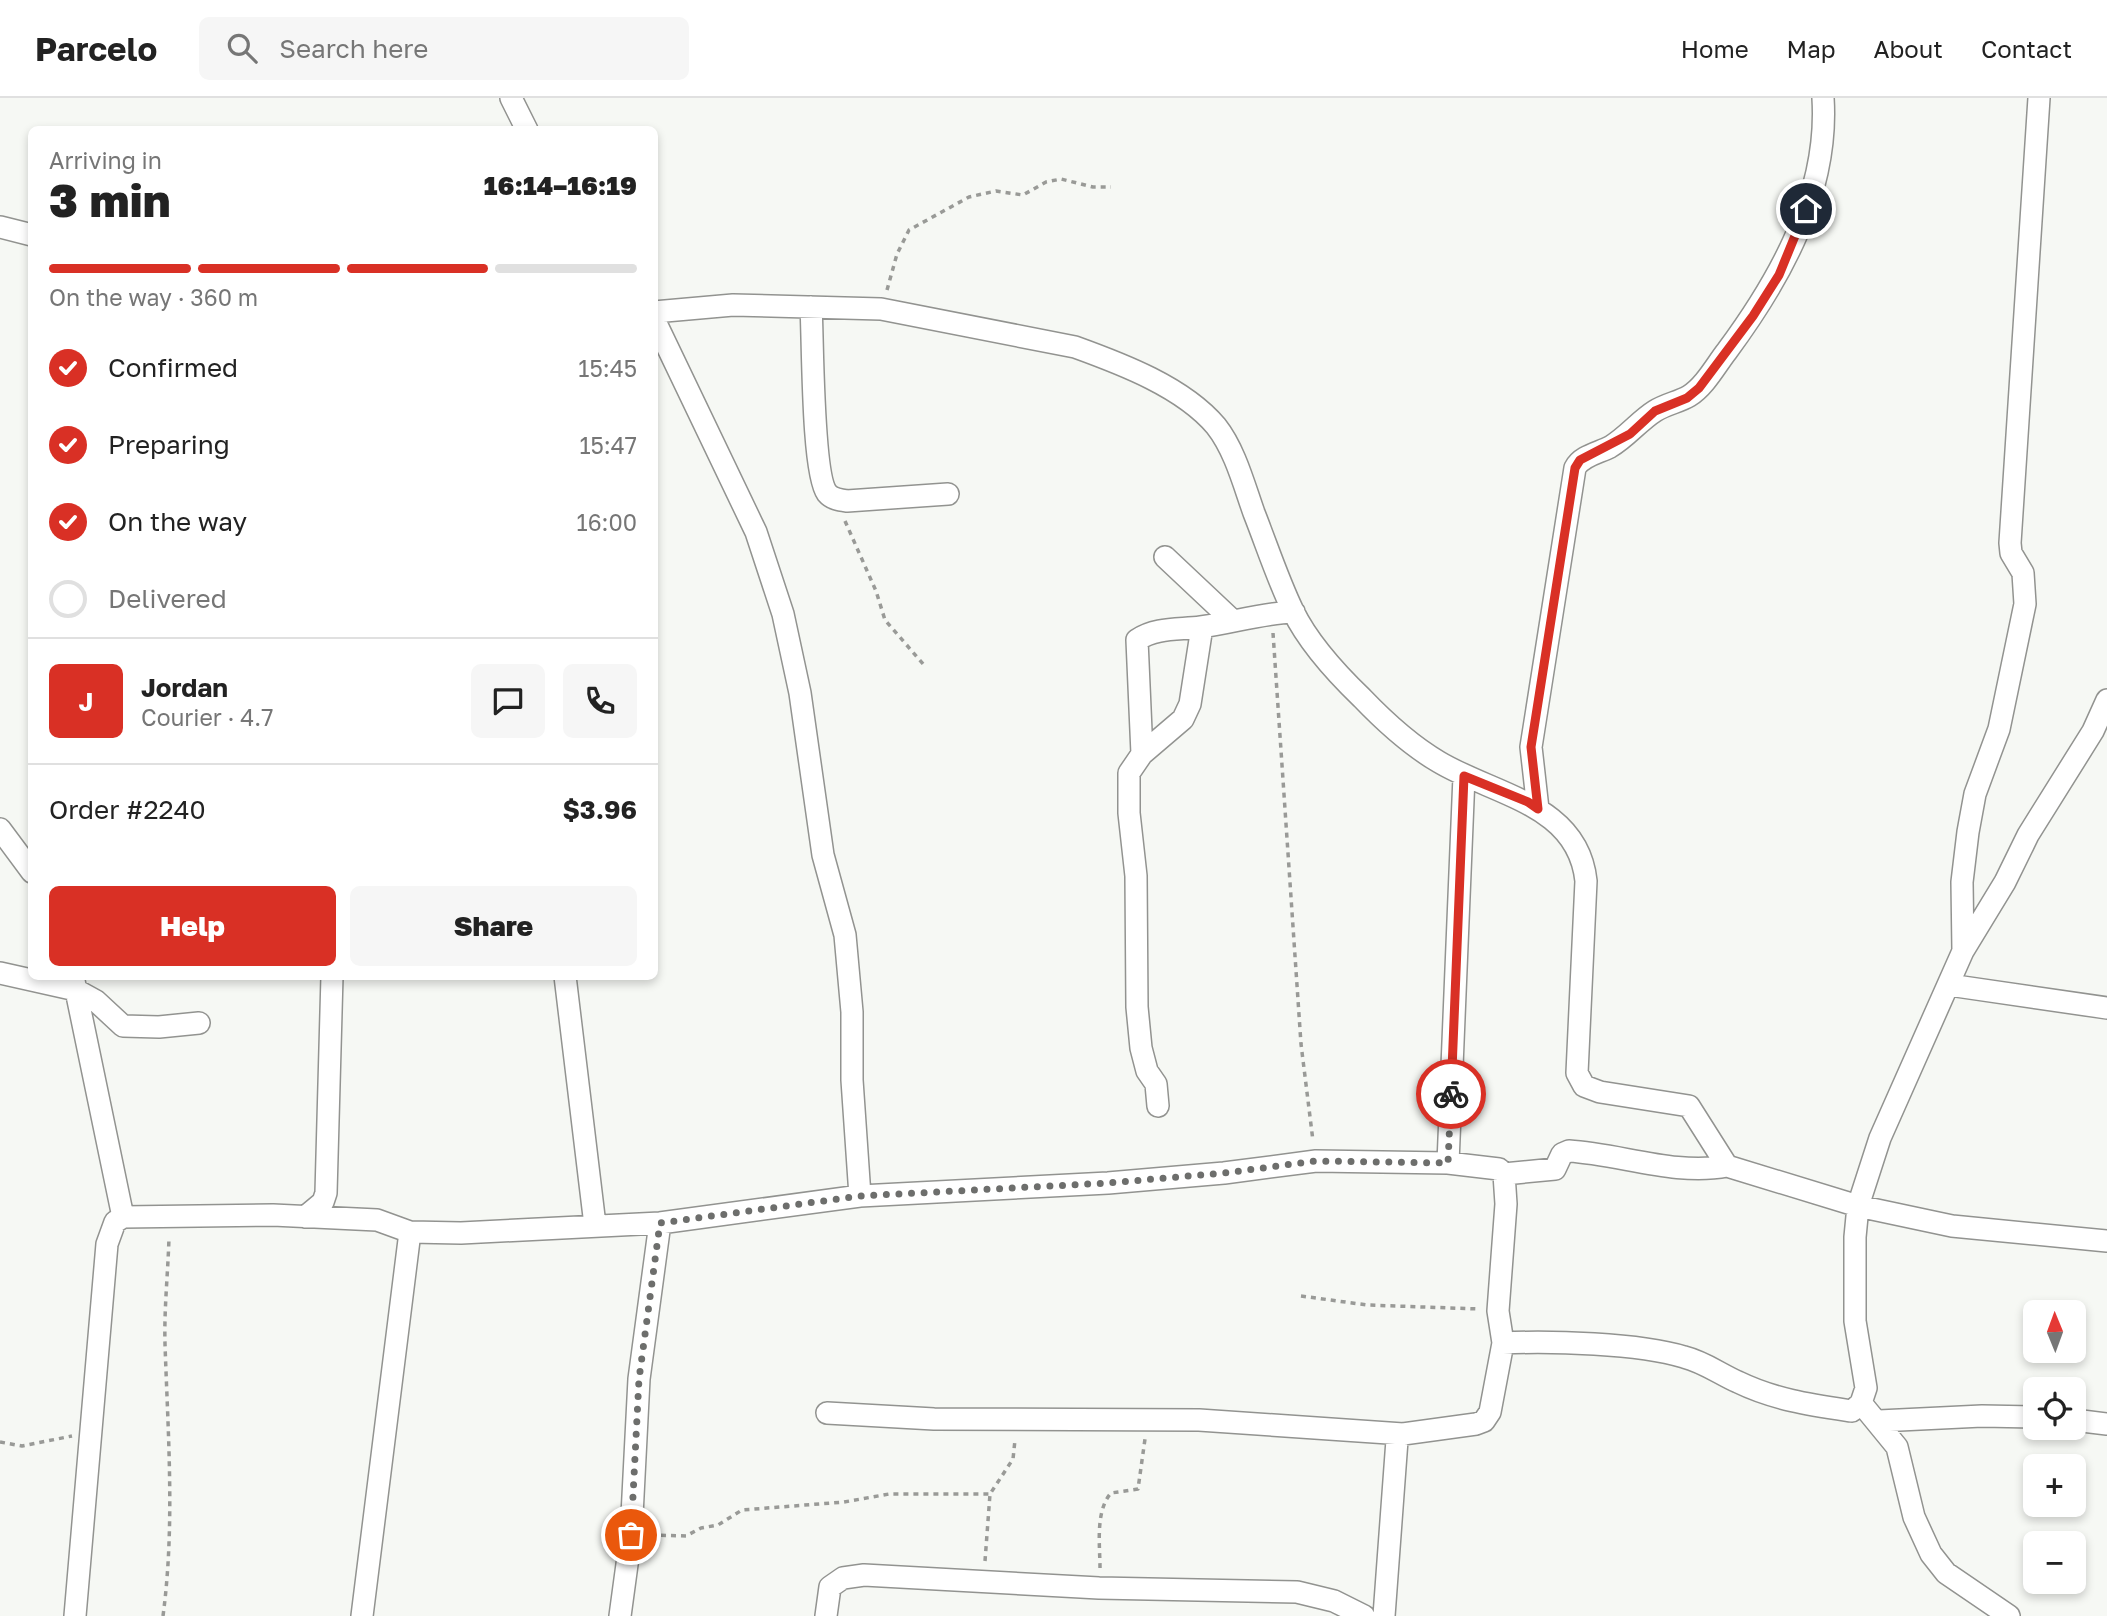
<!DOCTYPE html>
<meta charset="utf-8">
<style>
:root{--surface:#fff;--page:#f6f6f6;--text:#222;--muted:#767676;--line:#e0e0e0;--accent:#d93025}
body{margin:0;font-family:"Golos Text",sans-serif;background:var(--page);color:var(--text);height:100vh;display:flex;flex-direction:column;font-size:26px;white-space:nowrap}
*{box-sizing:border-box;margin:0}
p{font-size:23px;color:var(--muted)}
.icon{flex:none;width:38px;height:38px;fill:none;stroke:currentColor;stroke-width:2;stroke-linecap:round;stroke-linejoin:round}
.map{position:relative;flex:1;overflow:hidden}
.side{position:absolute;left:28px;top:28px;width:630px;height:854px;display:flex;flex-direction:column;background:var(--surface);border-radius:10px;box-shadow:0 4px 10px #0003}
.side>*{flex:none}
.needle{width:46px;rotate:359deg}
.fabs{position:absolute;left:2023px;top:1202px;display:grid;gap:14px}
.fabs a{display:grid;place-items:center;width:63px;height:63px;border-radius:10px;background:var(--surface);box-shadow:0 4px 10px #0003;font-size:35px}
.pin{position:absolute;display:grid;place-items:center;width:60px;height:60px;color:#fff;margin:-30px;border:4px solid #fff;border-radius:50%;box-shadow:0 2px 7px #0007}
.courier{position:absolute;display:grid;place-items:center;width:70px;height:70px;margin:-35px;border:5px solid #d93025;border-radius:50%;background:#fff;color:#222;box-shadow:0 2px 9px #0007}
.summary em{font-style:normal;font-weight:800}
.summary div{display:flex;flex-direction:column-reverse}
.summary{display:flex;align-items:center;justify-content:space-between;height:119px;padding:0 21px}
h1{font-size:46px;font-weight:800;line-height:52px}
.bar{display:grid;grid-template-columns:repeat(4,1fr);gap:10px 7px;align-content:center;height:84px;padding:0 21px}
.bar i{height:9px;border-radius:5px;background:var(--line)}
.bar .active{background:var(--accent)}
.bar p{grid-column:span 4}
.line{display:flex;align-items:center;gap:18px;padding:0 21px;border-top:2px solid var(--line)}
.line div{flex:1}
.round{display:grid;place-items:center;flex:none;width:74px;height:74px;border-radius:10px;background:var(--page)}
ol{padding:0 21px;list-style:none}
li{display:flex;align-items:center;gap:21px;height:77px}
li p{margin-inline-start:auto}
li .icon{padding:7px;border-radius:50%;background:var(--accent);color:#fff;stroke-width:4}
li:last-child{color:var(--muted)}
li i{width:38px;height:38px;border:4px solid var(--line);border-radius:50%}
.button{display:flex;gap:14px;margin-top:auto;padding:14px 21px}
.button a{flex:1;height:80px;border-radius:10px;background:var(--accent);color:#fff;font-size:28px;font-weight:800;line-height:80px;text-align:center}
.button a+a{background:var(--page);color:var(--text)}
header{display:flex;align-items:center;gap:42px;box-sizing:border-box;height:98px;padding:0 35px;background:var(--surface);border-bottom:2px solid var(--line)}
header strong{font-size:33px}
nav{display:flex;gap:38px;margin-inline-start:auto;font-size:24px}
.search{width:490px;height:63px;background:var(--page);display:flex;align-items:center;gap:18px;box-sizing:border-box;padding:0 24px;border-radius:10px;color:var(--muted);font-size:26px}
.map>svg:first-child{display:block}
</style>
<header>
<strong>Parcelo</strong>
<div class="search"><svg class="icon" aria-label="search" viewBox="0 0 24 24"><circle cx="10" cy="10" r="6"/><path d="M15 15l6 6"/></svg>Search here</div>
<nav><a>Home</a><a>Map</a><a>About</a><a>Contact</a></nav>
</header>
<div class="map">
<svg width="2107" height="1518" viewBox="0 0 2107 1518">
<rect width="100%" height="100%" fill="#f6f8f4"/>
<g fill="none" stroke-linecap="round" stroke-linejoin="round">
<defs>
<path id="minor" d="M 511,0 L 527,32
M 0,129 L 32,137
M 811,209 C 813,241 812,375 827,395 C 832,401 839,402 847,403 L 948,396
M 654,214 L 733,207 L 881,211 L 1075,249 C 1122,266 1183,289 1216,328 C 1235,352 1244,387 1254,415 C 1267,448 1278,482 1293,513 C 1309,546 1336,575 1362,600 C 1385,624 1410,647 1439,664 C 1494,697 1578,706 1586,783 L 1577,975 L 1584,988 L 1600,994 L 1689,1008 L 1727,1068 L 1858,1108 L 1952,1128 L 2107,1143
M 654,221 L 756,434 L 783,516 L 800,595 L 823,757 L 845,837 L 852,914 L 852,982 L 860,1098
M 1165,459 L 1233,523
M 1142,656 L 1137,542 C 1156,529 1180,532 1201,529 C 1232,525 1262,515 1294,514
M 1538,711 L 1531,649 L 1575,370 C 1581,358 1598,355 1610,349 C 1627,339 1639,323 1655,313 C 1666,306 1679,304 1689,298 C 1705,288 1716,267 1727,253 C 1781,180 1829,94 1823,0
M 0,731 L 32,774
M 1963,853 L 1962,784 L 1968,734 L 1975,696 L 1999,631 L 2025,506 L 2023,475 L 2011,455 L 2010,445 L 2039,0
M 0,875 L 76,892 L 96,903 L 123,928 L 159,929 L 199,925
M 73,878 L 123,1119
M 565,878 L 595,1127
M 1949,887 L 2107,910
M 1158,1008 L 1156,986 L 1147,973 L 1141,950 L 1137,909 L 1136,778 L 1129,715 L 1129,675 L 1142,656 L 1183,621 L 1190,606 L 1202,529
M 1448,1065 L 1464,678
M 1504,1076 L 1555,1071 L 1562,1056 L 1569,1053 C 1620,1056 1676,1078 1727,1068
M 305,1119 L 323,1104 L 326,1095 L 332,878
M 1503,1245 C 1551,1243 1638,1245 1684,1259 C 1704,1264 1720,1276 1738,1284 C 1775,1302 1812,1307 1852,1313 L 1861,1305 L 1866,1290 L 1855,1223 L 1855,1139 L 1858,1108 L 1880,1040 L 1963,853 L 2005,784 L 2028,737 L 2093,633 L 2107,602
M 1861,1305 L 1897,1349 L 1914,1419 L 1931,1456 L 1946,1475 L 2009,1518
M 827,1315 L 934,1321 L 1199,1322 L 1403,1336
M 2074,1322 L 2107,1326
M 1879,1323 L 1982,1318 L 2035,1319
M 75,1518 L 107,1146 L 115,1124 L 123,1119 L 273,1117 L 377,1122 L 410,1134 L 461,1135 L 660,1125 L 860,1098 L 1108,1085 L 1224,1075 L 1316,1063 L 1448,1065 L 1499,1071 L 1504,1076 L 1506,1106 L 1498,1213 L 1503,1245 L 1490,1314 L 1484,1323 L 1476,1326 L 1403,1336 L 1397,1342 L 1384,1518
M 362,1518 L 410,1134
M 620,1518 L 631,1437 L 639,1281 L 660,1125
M 826,1518 L 830,1489 L 843,1480 L 864,1477 L 1099,1490 L 1297,1494 L 1334,1503 L 1364,1518"/>
</defs>
<use href="#minor" stroke="#929390" stroke-width="24"/>
<path stroke="#999a97" stroke-width="3.5" stroke-dasharray="5 5" stroke-linecap="butt" d="M 887,192 L 897,156 L 909,132 L 969,99 L 996,93 L 1023,97 L 1046,84 L 1061,81 L 1093,89 L 1111,89
M 845,423 L 876,493 L 885,522 L 924,567
M 1273,535 L 1301,946 L 1313,1043
M 1301,1198 L 1367,1207 L 1479,1211
M 0,1344 L 22,1348 L 72,1338
M 651,1437 L 686,1438 L 701,1430 L 718,1427 L 742,1412 L 844,1404 L 889,1396 L 990,1396
M 985,1463 L 990,1396 L 1013,1361 L 1015,1342
M 1100,1470 C 1100,1448 1095,1413 1111,1395 L 1138,1391 L 1145,1341
M 163,1518 C 175,1428 168,1337 165,1246 C 164,1211 168,1175 169,1139"/>
<use href="#minor" stroke="#fff" stroke-width="21"/>
</g>
<g fill="none" stroke-linecap="round" stroke-linejoin="round">
<path stroke="#6d6e6c" stroke-width="7" stroke-dasharray="0 12.6" d="M 631,1437 L 639,1281 L 660,1125 L 860,1098 L 1108,1085 L 1224,1075 L 1316,1063 L 1448,1065 L 1451,996"/>
<path stroke="#d93025" stroke-width="9" d="M 1451,996 L 1464,678 L 1528,704 L 1538,711 L 1531,649 L 1575,370 L 1580,362 L 1630,336 L 1655,313 L 1687,300 L 1699,290 L 1753,218 L 1779,177 L 1806,111"/>
</g>
</svg>
<div class="fabs">
<a><svg class="needle" viewBox="-14 -14 28 28"><path d="M0-13l5 13h-10z" fill="#e53935"/><path d="M0 13l5-13h-10z" fill="#767676"/></svg></a>
<a><svg class="icon" aria-label="locate" viewBox="0 0 24 24"><circle cx="12" cy="12" r="6"/><path d="M12 2v4M12 18v4M2 12h4M18 12h4"/></svg></a>
<a>+</a>
<a>−</a>
</div>
<div class="pin" style="left:631px;top:1437px;background:#ea580c"><svg class="icon" aria-label="bag" viewBox="0 0 24 24"><path d="M5 8h14l-1 12H6zM9 8a3 3 0 0 1 6 0"/></svg></div>
<div class="pin" style="left:1806px;top:111px;background:#1f2937"><svg class="icon" aria-label="home" viewBox="0 0 24 24"><path d="M3 11l9-7 9 7M6 9v11h12V9"/></svg></div>
<div class="courier" style="left:1451px;top:996px"><svg class="icon" aria-label="bike" viewBox="0 0 24 24"><circle cx="6" cy="16" r="4"/><circle cx="18" cy="16" r="4"/><path d="M6 16l4-8h5l3 8M10 8l3 8H6M13 5h3"/></svg></div>
<section class="side">
<div class="summary"><div><h1>3 min</h1><p>Arriving in</p></div><em>16:14–16:19</em></div>
<div class="bar"><i class="active"></i><i class="active"></i><i class="active"></i><i></i><p>On the way · 360 m</p></div>
<ol>
<li><svg class="icon" aria-label="check" viewBox="0 0 24 24"><path d="M5 12l5 5 9-10"/></svg>Confirmed<p>15:45</p></li>
<li><svg class="icon" aria-label="check" viewBox="0 0 24 24"><path d="M5 12l5 5 9-10"/></svg>Preparing<p>15:47</p></li>
<li><svg class="icon" aria-label="check" viewBox="0 0 24 24"><path d="M5 12l5 5 9-10"/></svg>On the way<p>16:00</p></li>
<li><i></i>Delivered</li>
</ol>
<div class="line" style="height:126px"><b class="round" style="background:var(--accent);color:#fff">J</b><div><b>Jordan</b><p>Courier · 4.7</p></div><a class="round"><svg class="icon" aria-label="chat" viewBox="0 0 24 24"><path d="M4 5h16v11H9l-5 4z"/></svg></a><a class="round"><svg class="icon" aria-label="phone" viewBox="0 0 24 24"><path d="M5 4h4l2 5-3 2q2 4 5 5l2-3 5 2v4C11 20 4 13 5 4z"/></svg></a></div>
<div class="line" style="height:91px"><div>Order #2240</div><b>$3.96</b></div>
<div class="button"><a>Help</a><a>Share</a></div>
</section>
</div>
